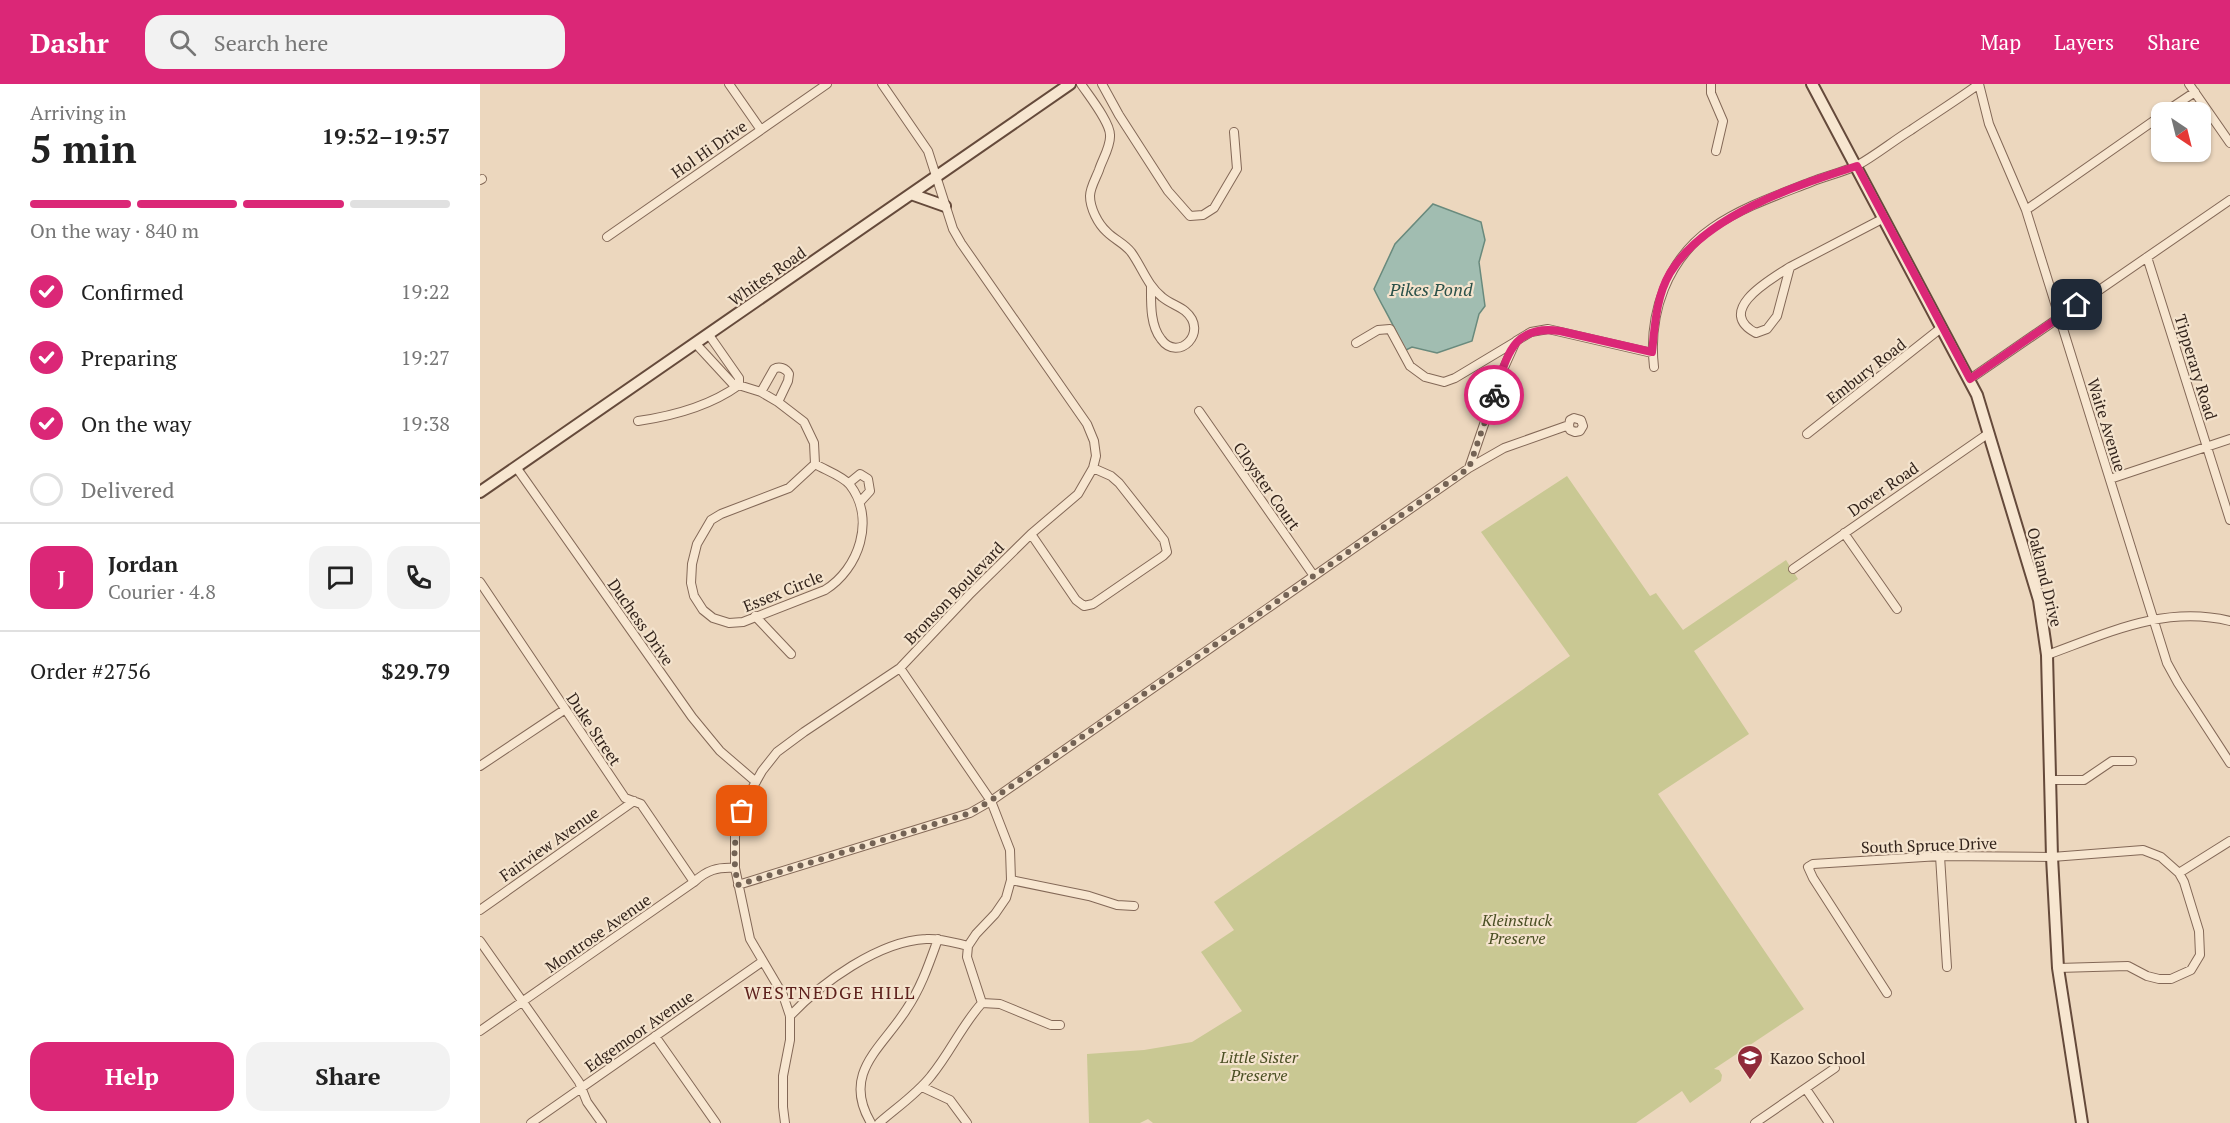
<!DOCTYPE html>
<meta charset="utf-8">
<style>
:root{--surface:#fff;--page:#f2f2f2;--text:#222;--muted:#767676;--line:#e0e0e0;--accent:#db2777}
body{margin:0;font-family:"PT Serif",serif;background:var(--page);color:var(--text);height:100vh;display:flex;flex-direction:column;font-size:22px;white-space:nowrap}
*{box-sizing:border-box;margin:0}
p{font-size:20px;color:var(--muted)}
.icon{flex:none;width:33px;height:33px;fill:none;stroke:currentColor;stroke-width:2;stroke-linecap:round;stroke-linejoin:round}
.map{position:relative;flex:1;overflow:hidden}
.panel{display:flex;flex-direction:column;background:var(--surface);width:480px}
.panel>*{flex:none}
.needle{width:39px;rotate:145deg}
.fabs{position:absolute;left:1671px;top:18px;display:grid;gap:12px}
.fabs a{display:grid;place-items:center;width:60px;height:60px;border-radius:12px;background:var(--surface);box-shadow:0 2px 4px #0004;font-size:30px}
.pin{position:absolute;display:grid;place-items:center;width:51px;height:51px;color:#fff;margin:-26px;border-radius:12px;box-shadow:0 3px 9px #0006}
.courier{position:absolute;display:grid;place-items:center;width:60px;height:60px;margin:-30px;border:4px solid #db2777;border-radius:50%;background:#fff;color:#222;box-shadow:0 2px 8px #0007}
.head em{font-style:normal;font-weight:600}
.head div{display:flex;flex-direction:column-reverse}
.head{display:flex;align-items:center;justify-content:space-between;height:102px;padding:0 30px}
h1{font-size:39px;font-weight:600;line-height:45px}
.bar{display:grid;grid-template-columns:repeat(4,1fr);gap:9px 6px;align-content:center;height:72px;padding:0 30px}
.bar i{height:8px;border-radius:4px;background:var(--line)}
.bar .on{background:var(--accent)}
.bar p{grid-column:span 4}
.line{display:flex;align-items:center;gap:15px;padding:0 30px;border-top:2px solid var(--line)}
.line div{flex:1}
.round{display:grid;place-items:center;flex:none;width:63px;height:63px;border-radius:18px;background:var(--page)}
ol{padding:0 30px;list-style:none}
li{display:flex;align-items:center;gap:18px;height:66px}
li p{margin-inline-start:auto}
li .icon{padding:6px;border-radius:50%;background:var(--accent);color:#fff;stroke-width:4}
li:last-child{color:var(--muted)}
li i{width:33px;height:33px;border:3px solid var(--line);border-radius:50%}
.button{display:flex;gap:12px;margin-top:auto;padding:12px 30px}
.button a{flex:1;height:69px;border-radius:18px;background:var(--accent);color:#fff;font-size:24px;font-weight:600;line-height:69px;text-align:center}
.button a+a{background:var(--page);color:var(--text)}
header{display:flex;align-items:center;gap:36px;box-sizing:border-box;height:84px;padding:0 30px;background:var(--accent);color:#fff}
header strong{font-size:28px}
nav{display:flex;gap:33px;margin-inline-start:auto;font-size:21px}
.search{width:420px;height:54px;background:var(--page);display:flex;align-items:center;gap:15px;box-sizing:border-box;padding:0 21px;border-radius:18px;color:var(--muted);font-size:22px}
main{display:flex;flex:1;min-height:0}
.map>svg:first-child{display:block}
</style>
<header>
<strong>Dashr</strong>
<div class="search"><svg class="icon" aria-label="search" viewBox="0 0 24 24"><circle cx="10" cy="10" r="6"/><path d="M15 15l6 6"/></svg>Search here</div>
<nav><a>Map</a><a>Layers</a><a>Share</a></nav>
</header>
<main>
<section class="panel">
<div class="head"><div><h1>5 min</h1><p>Arriving in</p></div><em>19:52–19:57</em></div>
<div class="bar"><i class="on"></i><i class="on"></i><i class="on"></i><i></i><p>On the way · 840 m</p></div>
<ol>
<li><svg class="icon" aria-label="check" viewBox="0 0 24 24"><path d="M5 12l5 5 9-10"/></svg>Confirmed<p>19:22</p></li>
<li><svg class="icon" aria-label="check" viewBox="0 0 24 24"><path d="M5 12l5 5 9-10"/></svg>Preparing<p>19:27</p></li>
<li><svg class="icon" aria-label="check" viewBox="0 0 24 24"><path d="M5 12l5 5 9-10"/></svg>On the way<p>19:38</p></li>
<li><i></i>Delivered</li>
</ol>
<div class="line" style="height:108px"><b class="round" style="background:var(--accent);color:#fff">J</b><div><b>Jordan</b><p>Courier · 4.8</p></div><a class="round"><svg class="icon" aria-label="chat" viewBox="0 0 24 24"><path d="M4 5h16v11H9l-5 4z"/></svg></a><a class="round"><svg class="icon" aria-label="phone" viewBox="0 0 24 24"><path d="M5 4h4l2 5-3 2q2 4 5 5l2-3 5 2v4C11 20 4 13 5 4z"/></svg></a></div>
<div class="line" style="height:78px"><div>Order #2756</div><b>$29.79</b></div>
<div class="button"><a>Help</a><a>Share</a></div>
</section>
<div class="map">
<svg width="1750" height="1039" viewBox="0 0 1750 1039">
<rect width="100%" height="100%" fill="#ecd7be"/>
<path fill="#c9c893" d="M 1087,392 L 1170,512 L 1176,509 L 1203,546 L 1306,476 L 1318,495 L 1214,567 L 1269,650 L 1178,710 L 1324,925 L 1234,985 L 1239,986 L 1242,991 L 1241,997 L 1210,1019 L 1202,1007 L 1156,1039 L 673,1039 L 668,1035 L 660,1039 L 609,1039 L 607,970 L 664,966 L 712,958 L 762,927 L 721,868 L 754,846 L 734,818 C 853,737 972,656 1090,572 L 1001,448 Z"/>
<path fill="#a1bdb1" stroke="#698a7d" stroke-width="1.5" d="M 953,120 L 1001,138 L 1005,156 L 999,178 L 1005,222 L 999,230 L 992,257 L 957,269 L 932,263 L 924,267 C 917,245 904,226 894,205 L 915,160 Z"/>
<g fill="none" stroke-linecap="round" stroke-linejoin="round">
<defs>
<path id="street" d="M 249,0 L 281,46
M 601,0 C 609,12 630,38 630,51 C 631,62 622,76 619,86 C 616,94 610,104 610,112 C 610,124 618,140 627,148 C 635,156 644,159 651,168 C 662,183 667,201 682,213 C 689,219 699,222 705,227 C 730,248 698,279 681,255 C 670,241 671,219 671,202
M 622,0 L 639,31 L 688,107 L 710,132 L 723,131 L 734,124 L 757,85 L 754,48
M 1231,0 L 1231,9 L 1243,37 L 1236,67
M 1499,0 L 1509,40 L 1546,126 L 1687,579 L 1698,599 L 1750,679
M 1709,0 L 1750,59
M 1685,28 L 1715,8
M 0,96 L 2,95
M 1546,126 L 1682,31
M 127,153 L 347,0
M 1667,173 L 1750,436
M 1310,183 C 1291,195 1234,227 1276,249 L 1287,245 L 1297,232 L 1310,183 L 1404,134
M 229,251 L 259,294 L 259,301
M 876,259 L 898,246 L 910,245 L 930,282 L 945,293 L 964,298 L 975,294 L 1035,258
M 216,260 L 252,299 L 281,308 L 298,318 L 324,338 L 334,359 L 335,380
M 1174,283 C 1168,230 1187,175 1232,144 C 1262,123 1298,111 1331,98 C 1346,92 1364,88 1378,81 C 1396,71 1413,57 1431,46 C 1453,31 1477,16 1499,0
M 1490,295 L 1750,116
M 281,308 L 294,285 C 299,282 306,284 309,290 L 308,297 L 298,318
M 719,327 L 834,492
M 158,337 C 193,332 230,322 259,301
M 1327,350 L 1461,244
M 335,380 C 345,386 363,392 370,401 C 396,435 379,485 345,506 L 263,538 L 249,539 L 233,534 L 223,526 L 214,512 L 211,499 L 212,480 L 217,460 L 231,436 L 241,430 L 309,404 Z
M 36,383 L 212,633 L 240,667 L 276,698
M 989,384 L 1024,364 L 1089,341 L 1090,336 L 1094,334 L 1101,336 L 1103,342 L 1100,347 L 1095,348 L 1090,346 L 1089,341
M 1630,395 L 1750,355
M 369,399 L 380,390 L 388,395 L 390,407 L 380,418
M 1364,449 L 1417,525
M 551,450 L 596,516 L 604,522 L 613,520 L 683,472 L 687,468 L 684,456 L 639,399 L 631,392 L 613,384
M 1313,485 L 1509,349
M 0,498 L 145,714 L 161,720 L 214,798
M 275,532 L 311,570
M 1567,571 C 1628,549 1684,521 1750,537
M 420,584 L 511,717 L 530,766 L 531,796 L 526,814 L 515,830 L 496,850 L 488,862 L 487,873 L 502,919
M 0,682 L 84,626
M 1570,696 L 1604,696 L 1632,677 L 1652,677
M 1460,772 L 1467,883
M 1699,789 L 1750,757
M 531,796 L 609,812 L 637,821 L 654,822
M 258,801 L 490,729 L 511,717 L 989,384 L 1022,288 L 1036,257 L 1051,248 L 1068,245 L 1172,269
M 0,826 L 154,717
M 0,857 L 99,998 L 107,1018 L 122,1039
M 1407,909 L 1333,794 L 1328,783 L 1333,780 L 1460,772 L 1572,773 L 1663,766 L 1681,773 L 1699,789 L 1704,798 L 1719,847 L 1720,871 L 1711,886 L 1691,895 L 1679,895 L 1667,892 L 1648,882 L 1578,884
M 310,932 C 341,899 399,857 446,855 C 460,854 475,859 488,862
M 0,947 L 214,798 C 227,786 237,783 255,784
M 175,952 L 236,1039
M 442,1003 L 470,1016 L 487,1039
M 1326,1005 L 1349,1039
M 51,1039 L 283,877
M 305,1039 L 303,1023 L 303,992 L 310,956 L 310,932 L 303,911 L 270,855 L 255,784 L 255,752 L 268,712 L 282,687 L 297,668 L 324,648 L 420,584 L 489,511 L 551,450 L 598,410 L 613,384 L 616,372 L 614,357 L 607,340 L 481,159 L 473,145 L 448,67 L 402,0
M 391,1039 C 361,989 402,964 426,926 C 441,904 449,880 458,855
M 399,1039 C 416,1024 437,1010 451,992 C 470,969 482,941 502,919 L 520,920 L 571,941 L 580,941
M 1275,1039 L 1355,984"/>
<path id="secondary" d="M 1332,0 L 1497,311 L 1559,516 L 1567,571 L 1572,773 L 1578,884 L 1602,1039
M 431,110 L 465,122
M 0,408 L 590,0"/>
</defs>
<use href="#street" stroke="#836857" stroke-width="10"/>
<use href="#secondary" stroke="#654a3b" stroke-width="14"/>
<use href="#street" stroke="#f7e6d0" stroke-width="8"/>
<use href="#secondary" stroke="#f7e6d0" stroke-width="10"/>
</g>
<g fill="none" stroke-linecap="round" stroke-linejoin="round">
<path stroke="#746355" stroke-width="6" stroke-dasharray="0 10.8" d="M 262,727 C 254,755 252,772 258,801 L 490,729 L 510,717 L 989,384 L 1014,311"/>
<path stroke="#db2777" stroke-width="8" d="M 1014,311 C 1027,274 1031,240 1080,247 L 1172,268 C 1175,241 1176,213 1190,189 C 1225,131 1315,102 1377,82 L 1490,295 L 1597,221"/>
</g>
<defs>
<symbol id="school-pin" viewBox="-11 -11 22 30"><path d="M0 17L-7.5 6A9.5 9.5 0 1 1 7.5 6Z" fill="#902a39" stroke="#f4e3cd"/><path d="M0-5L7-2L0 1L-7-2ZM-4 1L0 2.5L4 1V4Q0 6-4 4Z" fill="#fff"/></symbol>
</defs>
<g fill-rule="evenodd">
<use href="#school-pin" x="1255" y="959" width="30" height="40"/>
</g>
<g text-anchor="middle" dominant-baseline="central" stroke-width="4.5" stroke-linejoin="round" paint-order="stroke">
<g font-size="16" fill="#33241c" stroke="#f4e3cd">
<text transform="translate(229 65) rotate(-35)">Hol Hi Drive</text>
<text transform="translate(287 192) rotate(-35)">Whites Road</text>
<text transform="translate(1716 283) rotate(73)">Tipperary Road</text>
<text transform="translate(1386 287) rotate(-38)">Embury Road</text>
<text transform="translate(1627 341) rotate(73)">Waite Avenue</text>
<text transform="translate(787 402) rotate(55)">Cloyster Court</text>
<text transform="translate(1403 405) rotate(-35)">Dover Road</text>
<text transform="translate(1565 493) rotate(76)">Oakland Drive</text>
<text transform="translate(303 507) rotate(-22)">Essex Circle</text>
<text transform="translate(474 509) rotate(-46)">Bronson Boulevard</text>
<text transform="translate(161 538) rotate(55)">Duchess Drive</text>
<text transform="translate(114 645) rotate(56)">Duke Street</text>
<text transform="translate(69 760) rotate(-35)">Fairview Avenue</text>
<text transform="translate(1449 761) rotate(-2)">South Spruce Drive</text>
<text transform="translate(118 849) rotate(-35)">Montrose Avenue</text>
<text transform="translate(159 947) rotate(-35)">Edgemoor Avenue</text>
</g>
<g font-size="16" font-style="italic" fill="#4a4f23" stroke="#f4e3cd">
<text x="1037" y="836">Kleinstuck<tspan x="1037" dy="18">Preserve</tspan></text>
<text x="779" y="973">Little Sister<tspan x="779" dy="18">Preserve</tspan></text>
</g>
<g font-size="16" fill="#33241c" stroke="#f4e3cd" text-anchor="start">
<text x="1290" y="974">Kazoo School</text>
</g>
<g font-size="18" font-style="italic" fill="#2b524a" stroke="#f4e3cd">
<text x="951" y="205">Pikes Pond</text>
</g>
<g font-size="18" letter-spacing="1.5" fill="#5e211d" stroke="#f4e3cd">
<text x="350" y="908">WESTNEDGE HILL</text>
</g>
</g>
</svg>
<div class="fabs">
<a><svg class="needle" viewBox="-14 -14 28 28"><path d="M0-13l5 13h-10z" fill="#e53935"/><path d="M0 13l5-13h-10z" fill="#767676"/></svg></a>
</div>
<div class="pin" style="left:262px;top:727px;background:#ea580c"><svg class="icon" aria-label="bag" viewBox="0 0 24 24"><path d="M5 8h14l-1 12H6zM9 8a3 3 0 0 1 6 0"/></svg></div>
<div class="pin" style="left:1597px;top:221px;background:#1f2937"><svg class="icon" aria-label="home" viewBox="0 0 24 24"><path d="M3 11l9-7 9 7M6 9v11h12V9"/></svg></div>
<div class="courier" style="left:1014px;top:311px"><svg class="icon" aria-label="bike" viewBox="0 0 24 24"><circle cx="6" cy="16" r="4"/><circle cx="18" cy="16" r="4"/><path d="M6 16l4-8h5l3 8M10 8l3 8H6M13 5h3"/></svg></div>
</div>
</main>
